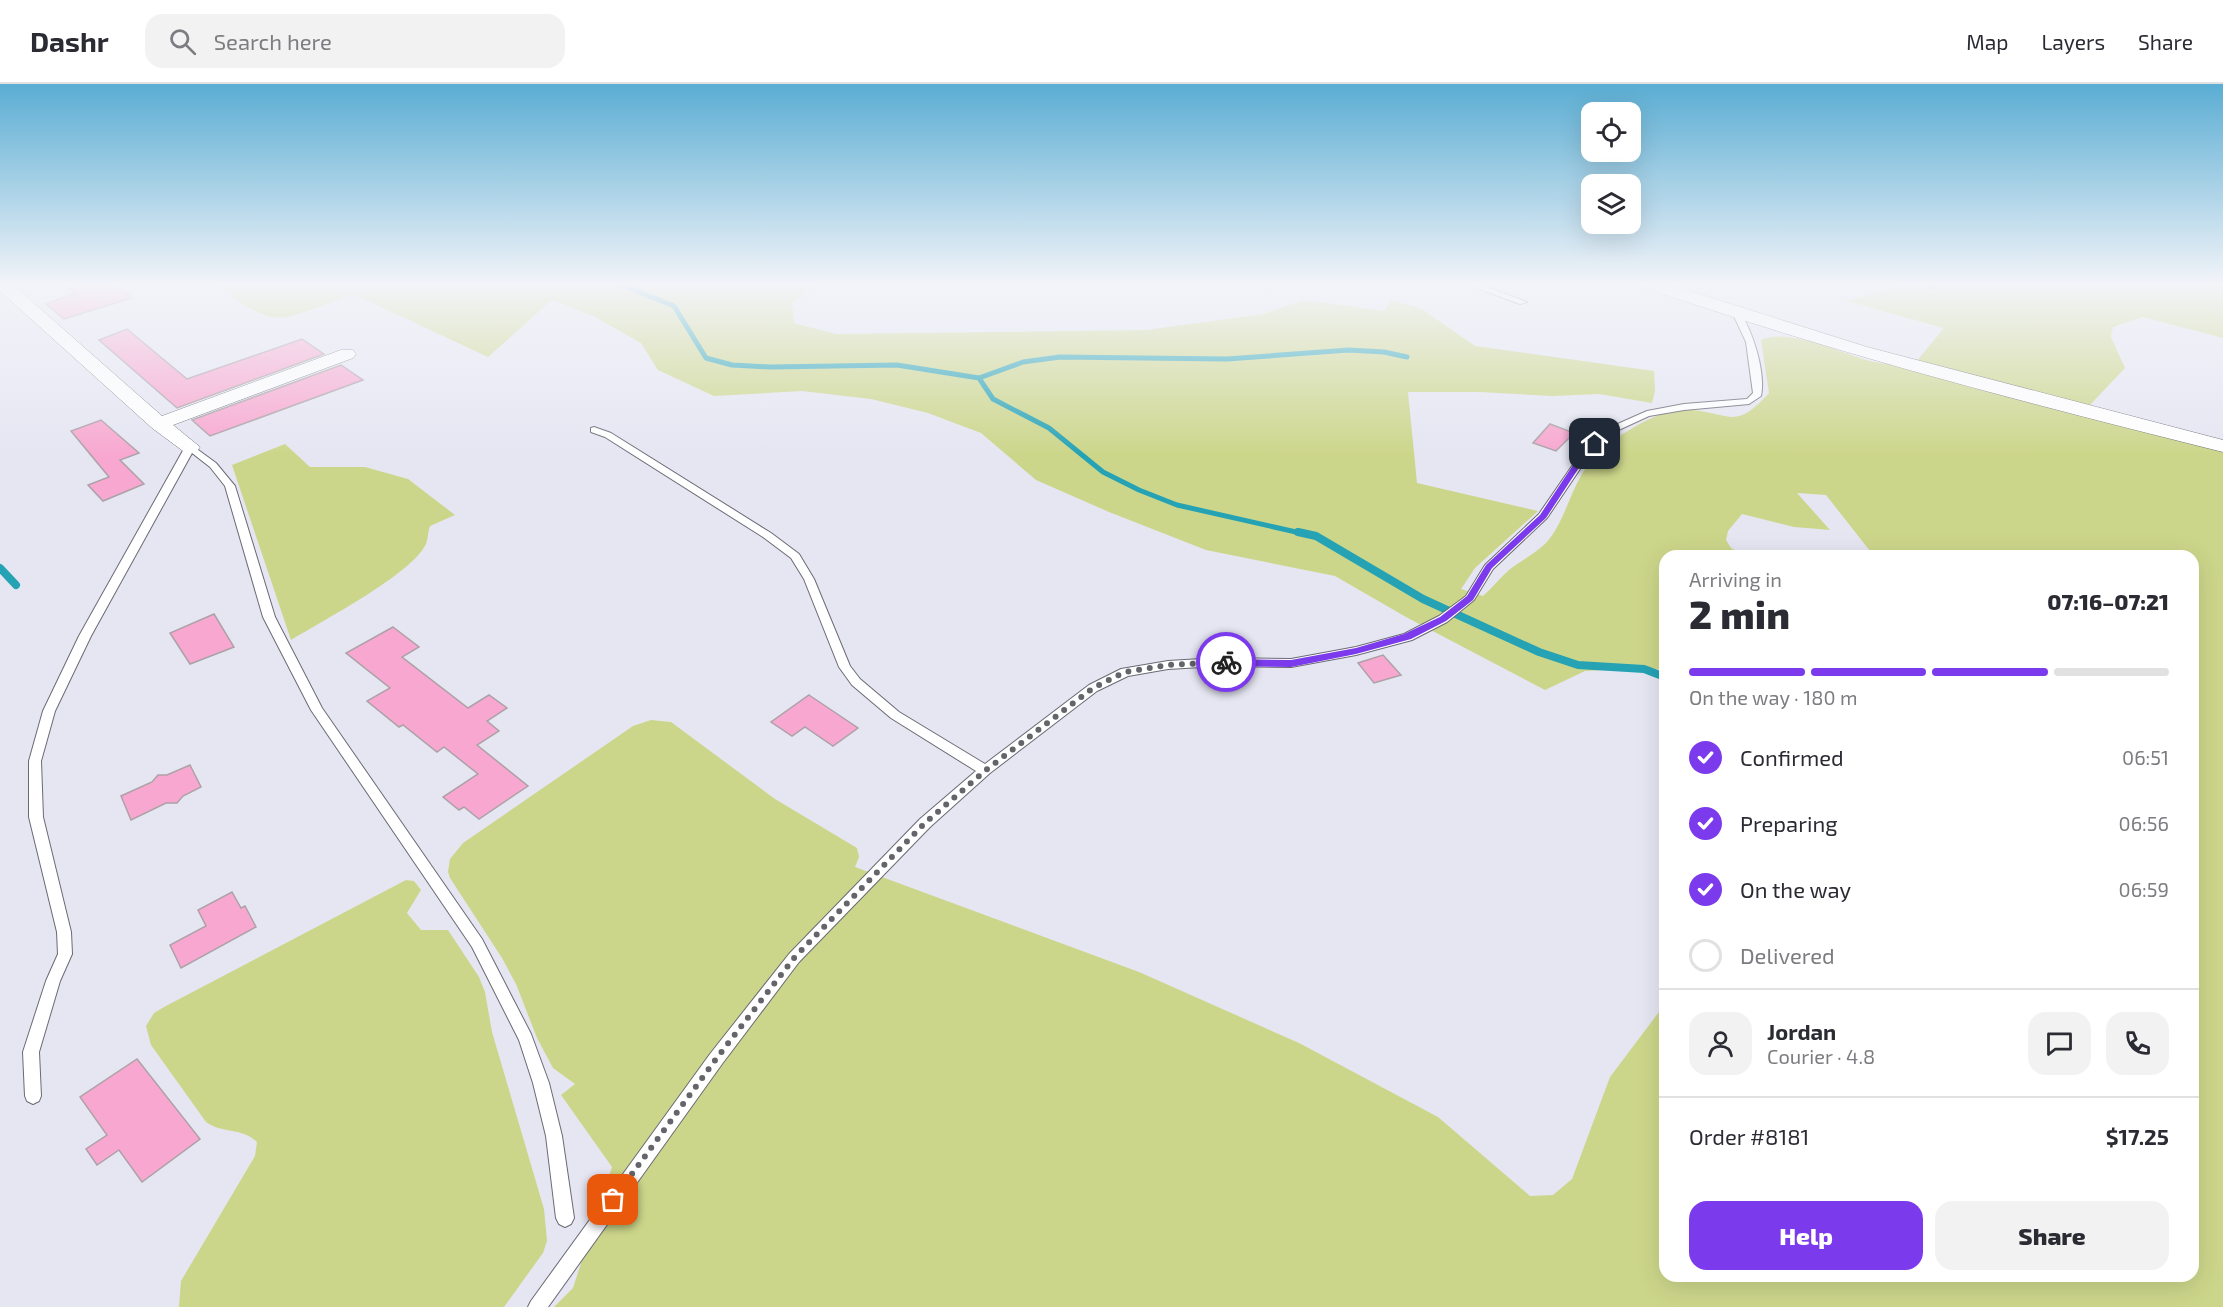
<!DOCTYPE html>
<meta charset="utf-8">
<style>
:root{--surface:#fff;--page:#f2f2f3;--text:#2b2b33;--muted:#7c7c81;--line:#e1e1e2;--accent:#7c3aed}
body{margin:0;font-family:"Exo 2",sans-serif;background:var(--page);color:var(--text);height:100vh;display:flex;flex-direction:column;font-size:22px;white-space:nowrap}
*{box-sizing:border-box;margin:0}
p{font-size:20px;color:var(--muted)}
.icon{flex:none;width:33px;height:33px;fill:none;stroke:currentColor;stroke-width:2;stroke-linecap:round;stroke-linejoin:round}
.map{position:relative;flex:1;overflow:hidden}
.side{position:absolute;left:1659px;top:466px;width:540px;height:732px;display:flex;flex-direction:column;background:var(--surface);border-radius:18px;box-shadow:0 6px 24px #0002}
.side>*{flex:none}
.buttons{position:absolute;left:1581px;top:18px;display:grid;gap:12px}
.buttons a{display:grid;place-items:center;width:60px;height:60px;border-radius:12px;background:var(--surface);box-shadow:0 6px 24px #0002;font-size:30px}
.pin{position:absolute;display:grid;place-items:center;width:51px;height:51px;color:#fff;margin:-26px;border-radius:12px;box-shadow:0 3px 9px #0006}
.courier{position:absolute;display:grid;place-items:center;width:60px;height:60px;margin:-30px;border:4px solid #7c3aed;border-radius:50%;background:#fff;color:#222;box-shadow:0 2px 8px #0007}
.headline em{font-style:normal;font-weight:800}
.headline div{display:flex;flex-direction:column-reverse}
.headline{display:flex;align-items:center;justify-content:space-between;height:102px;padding:0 30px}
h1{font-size:39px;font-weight:800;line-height:45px}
.bar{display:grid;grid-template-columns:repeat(4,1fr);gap:9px 6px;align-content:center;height:72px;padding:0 30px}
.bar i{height:8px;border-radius:4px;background:var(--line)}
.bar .selected{background:var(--accent)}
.bar p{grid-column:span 4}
.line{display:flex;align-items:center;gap:15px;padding:0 30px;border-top:2px solid var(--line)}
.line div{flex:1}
.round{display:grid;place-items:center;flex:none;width:63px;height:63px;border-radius:18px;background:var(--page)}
ol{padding:0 30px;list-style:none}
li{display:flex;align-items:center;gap:18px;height:66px}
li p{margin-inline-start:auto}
li .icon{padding:6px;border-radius:50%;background:var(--accent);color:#fff;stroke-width:4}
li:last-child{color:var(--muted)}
li i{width:33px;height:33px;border:3px solid var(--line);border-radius:50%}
.cta{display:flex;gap:12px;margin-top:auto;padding:12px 30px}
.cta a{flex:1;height:69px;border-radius:18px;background:var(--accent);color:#fff;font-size:24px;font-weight:800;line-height:69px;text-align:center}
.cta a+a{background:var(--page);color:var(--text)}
header{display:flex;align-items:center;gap:36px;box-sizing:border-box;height:84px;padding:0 30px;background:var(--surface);border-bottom:2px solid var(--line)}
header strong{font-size:28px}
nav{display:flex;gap:33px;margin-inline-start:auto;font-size:21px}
.search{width:420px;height:54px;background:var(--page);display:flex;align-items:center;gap:15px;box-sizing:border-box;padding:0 21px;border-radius:18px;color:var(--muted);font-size:22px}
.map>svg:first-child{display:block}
</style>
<header>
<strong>Dashr</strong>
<div class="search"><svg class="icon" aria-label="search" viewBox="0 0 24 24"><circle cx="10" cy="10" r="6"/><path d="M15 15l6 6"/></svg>Search here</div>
<nav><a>Map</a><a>Layers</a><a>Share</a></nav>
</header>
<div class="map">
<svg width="2223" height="1223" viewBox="0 0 2223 1223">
<rect width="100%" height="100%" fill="#e5e6f2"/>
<path fill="#ccd68a" d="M 216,199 L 816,199 L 792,220 L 794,239 L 836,250 L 1146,246 L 1263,230 L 1304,216 L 1384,227 L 1391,216 L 1422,225 L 1475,262 L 1654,287 L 1655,307 L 1652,319 L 1599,310 L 1552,312 L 1480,308 L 1408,308 L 1417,399 L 1538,427 L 1475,484 L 1461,505 L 1483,512 C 1492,504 1500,494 1509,486 C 1520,477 1535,470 1546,459 C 1563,440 1569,412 1582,390 C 1594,369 1615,354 1636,342 C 1651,333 1674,324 1692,326 C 1733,330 1735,346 1769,309 L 1761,256 C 1789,243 1841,269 1870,277 C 1883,280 1898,281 1911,284 L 1944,244 L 1846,217 L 1911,199 L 2223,199 L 2223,254 L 2143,233 L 2113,243 L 2111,253 L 2125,284 L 2089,322 L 2223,356 L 2223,1223 L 554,1223 L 573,1204 L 612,1083 L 561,1011 L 575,1000 L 553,984 L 537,954 L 516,900 L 502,874 L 450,794 L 448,788 L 450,775 L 463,759 L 633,642 L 651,636 L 671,638 L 775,715 L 857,764 L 859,773 L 855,783 L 1139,888 L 1299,959 L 1438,1033 L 1530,1112 L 1553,1111 L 1572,1095 L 1610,993 L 1665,920 L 1665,1192 L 2193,1192 L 2193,472 L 1874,472 L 1826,411 L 1797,409 L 1830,446 L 1794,443 L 1742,430 L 1728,447 L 1726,456 L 1731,464 L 1745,472 L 1665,472 L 1665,586 L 1647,584 L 1585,587 L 1545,606 L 1406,533 L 1335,492 L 1206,466 L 1109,428 L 1036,396 L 981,349 L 928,329 L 871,315 L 802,307 L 714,312 L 658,286 L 641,259 L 593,232 L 552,216 L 488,273 L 353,210 C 336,216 292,235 277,234 C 256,232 231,213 216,199 Z
M 285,360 L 310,383 L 365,383 L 408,395 L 455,431 L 430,442 C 428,447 428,455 426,460 C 412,490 322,537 291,556 L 232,381 Z
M 406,796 L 414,797 L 421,806 L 407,829 L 421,846 L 448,846 L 479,893 L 485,908 L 492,948 L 544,1125 L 547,1157 L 543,1169 L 504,1223 L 179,1223 L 181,1197 L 255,1072 L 257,1058 C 242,1043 222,1050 206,1038 L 151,961 L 146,942 L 154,929 L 164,923 Z"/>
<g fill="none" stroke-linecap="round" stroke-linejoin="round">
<path stroke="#25a2b4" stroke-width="5" d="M 617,199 L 674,222 L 706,274 L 732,281 L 770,283 L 897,281 L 979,294 L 1023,278 L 1060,273 L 1227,275 L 1349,266 L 1384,268 L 1407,273
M 1931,203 L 1935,199
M 979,294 L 993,315 L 1049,344 L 1103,388 L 1139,406 L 1177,421 L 1305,450"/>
<path stroke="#25a2b4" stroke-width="8" d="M 1298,448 L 1316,452 L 1423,515 L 1539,568 L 1578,581 L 1644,585 L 1665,593
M 0,484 L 16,501"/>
</g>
<path fill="#f8a8d0" stroke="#ada1a7" stroke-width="1.5" d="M 63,199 L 114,199 L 132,214 L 64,235 L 46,220 L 75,209 Z
M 127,245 L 187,295 L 302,255 L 324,270 L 177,324 L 99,256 Z
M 341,281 L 363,296 L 210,352 L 192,336 Z
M 101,336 L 139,369 L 120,376 L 144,400 L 103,417 L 88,401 L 109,393 L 71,347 Z
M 1550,340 L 1574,349 L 1556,367 L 1533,359 Z
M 214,530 L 234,563 L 190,580 L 170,549 Z
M 393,543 L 419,563 L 402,573 L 468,624 L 489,611 L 507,624 L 487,637 L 499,647 L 477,661 L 528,702 L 479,735 L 464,723 L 459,726 L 443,713 L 478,690 L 444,663 L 437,668 L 403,641 L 399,643 L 367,617 L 390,604 L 346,569 Z
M 1383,571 L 1401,591 L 1374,599 L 1358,579 Z
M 809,611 L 858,644 L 833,662 L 805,643 L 792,652 L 771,638 Z
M 190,681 L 201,703 L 183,712 L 177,719 L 166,719 L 131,736 L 121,712 L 152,698 L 158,691 L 167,691 Z
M 232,808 L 241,824 L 245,822 L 256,843 L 181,884 L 170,861 L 206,842 L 198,826 Z
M 137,975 L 200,1055 L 142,1098 L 119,1066 L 97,1081 L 86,1065 L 107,1051 L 80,1013 Z"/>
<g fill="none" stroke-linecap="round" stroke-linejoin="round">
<defs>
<path id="lane" d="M 1463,199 L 1476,199 L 1527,218 L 1520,220 Z
M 1734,228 L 1740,228 C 1753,248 1766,289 1761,312 L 1749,320 L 1684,326 L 1649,332 L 1610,350 L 1588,373 L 1547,434 L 1493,485 L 1474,516 L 1447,538 L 1412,556 L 1356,571 L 1291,583 L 1218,582 L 1168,585 L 1128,592 L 1097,607 L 990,689 L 930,743 L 799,878 L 722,980 L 548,1223 L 528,1223 L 531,1217 L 710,970 L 789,870 L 920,735 L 976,687 L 891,634 L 852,601 L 839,583 L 804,495 L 791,474 L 763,453 L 605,353 L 591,348 L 591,344 L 594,343 L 611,349 L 771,449 L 799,470 L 814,495 L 850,582 L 860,595 L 899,628 L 985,680 L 1089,601 L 1121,585 L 1168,577 L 1218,574 L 1291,575 L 1356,563 L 1404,550 L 1439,532 L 1466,512 L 1485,481 L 1539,430 L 1581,369 L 1604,346 L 1647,327 L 1684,320 L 1747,315 L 1753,309 L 1746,258 L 1733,230 Z
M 190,360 L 216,379 L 235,402 L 275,533 L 322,624 L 482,855 L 531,950 L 549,999 L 562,1052 L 574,1134 L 571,1140 L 565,1143 L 559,1140 L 556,1134 L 546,1052 L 533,999 L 519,956 L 472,863 L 311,626 L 263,533 L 225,402 L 210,383 L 192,369 L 91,552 L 55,627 L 41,677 L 43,733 L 71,848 L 72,870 L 60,897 L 39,968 L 41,1012 L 39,1017 L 33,1020 L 27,1017 L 25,1012 L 23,968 L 46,897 L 58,870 L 57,848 L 29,733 L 29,677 L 43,627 L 79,552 L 185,363 Z"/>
<path id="street" d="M 0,199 L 11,199 L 162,332 L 341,266 L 353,266 L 356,270 L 353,274 L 173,341 L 200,363 L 197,367 L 183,367 L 152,344 L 0,207 Z
M 1639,199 L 1664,199 L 1867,263 L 2223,356 L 2223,368 C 2027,319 1832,269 1641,202 Z"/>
</defs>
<use href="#lane" stroke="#6a6a74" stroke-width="2"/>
<use href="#street" stroke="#6a6a74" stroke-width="1"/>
<use href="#lane" fill="#fff" fill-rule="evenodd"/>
<use href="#street" fill="#fff" fill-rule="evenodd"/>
</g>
<linearGradient id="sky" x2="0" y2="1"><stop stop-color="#5aadd3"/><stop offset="0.54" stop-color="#f3f4f9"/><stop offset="1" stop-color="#f3f4f9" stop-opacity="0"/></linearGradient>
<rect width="2223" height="371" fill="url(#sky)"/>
<path fill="#7c3aed" d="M 1595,357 L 1599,360 L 1586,373 L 1546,434 L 1492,484 L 1473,516 L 1446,537 L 1411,555 L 1356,570 L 1291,583 L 1226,582 L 1222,578 L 1226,575 L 1291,576 L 1356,564 L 1404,550 L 1440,533 L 1467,512 L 1486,481 L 1540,431 L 1581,369 Z"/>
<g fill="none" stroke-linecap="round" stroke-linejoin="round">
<path stroke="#64656b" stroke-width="6" stroke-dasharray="0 10.8" d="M 613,1116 L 716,975 L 794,874 L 925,739 L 986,686 L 1093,604 L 1125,588 L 1168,581 L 1226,578"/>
</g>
</svg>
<div class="buttons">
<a><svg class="icon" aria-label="locate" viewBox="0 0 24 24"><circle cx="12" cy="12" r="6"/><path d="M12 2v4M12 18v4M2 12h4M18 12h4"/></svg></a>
<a><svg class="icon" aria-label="layers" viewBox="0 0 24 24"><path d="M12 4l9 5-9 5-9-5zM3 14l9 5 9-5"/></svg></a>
</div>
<div class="pin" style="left:613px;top:1116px;background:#ea580c"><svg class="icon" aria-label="bag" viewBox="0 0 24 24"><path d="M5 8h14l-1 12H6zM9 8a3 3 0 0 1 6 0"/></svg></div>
<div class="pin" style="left:1595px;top:360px;background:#1f2937"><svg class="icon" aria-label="home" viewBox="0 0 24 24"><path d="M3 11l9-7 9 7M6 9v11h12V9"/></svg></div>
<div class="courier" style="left:1226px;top:578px"><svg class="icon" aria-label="bike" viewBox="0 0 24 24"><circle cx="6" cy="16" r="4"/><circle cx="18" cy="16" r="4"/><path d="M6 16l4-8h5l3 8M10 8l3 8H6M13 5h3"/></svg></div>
<section class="side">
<div class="headline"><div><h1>2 min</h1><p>Arriving in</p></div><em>07:16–07:21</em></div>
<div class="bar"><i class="selected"></i><i class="selected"></i><i class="selected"></i><i></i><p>On the way · 180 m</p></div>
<ol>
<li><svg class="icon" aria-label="check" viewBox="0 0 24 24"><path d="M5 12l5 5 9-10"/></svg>Confirmed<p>06:51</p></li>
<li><svg class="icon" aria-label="check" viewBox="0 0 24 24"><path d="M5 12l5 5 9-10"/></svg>Preparing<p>06:56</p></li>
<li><svg class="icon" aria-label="check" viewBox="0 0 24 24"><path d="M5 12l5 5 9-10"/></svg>On the way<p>06:59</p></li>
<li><i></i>Delivered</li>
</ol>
<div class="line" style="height:108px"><a class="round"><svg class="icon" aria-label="person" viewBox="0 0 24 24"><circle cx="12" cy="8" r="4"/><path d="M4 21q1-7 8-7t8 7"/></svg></a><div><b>Jordan</b><p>Courier · 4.8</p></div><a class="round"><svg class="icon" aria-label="chat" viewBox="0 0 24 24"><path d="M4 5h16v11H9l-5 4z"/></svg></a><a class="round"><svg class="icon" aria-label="phone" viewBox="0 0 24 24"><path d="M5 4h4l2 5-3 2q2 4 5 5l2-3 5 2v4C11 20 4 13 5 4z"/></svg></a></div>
<div class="line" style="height:78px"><div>Order #8181</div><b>$17.25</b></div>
<div class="cta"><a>Help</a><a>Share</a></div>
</section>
</div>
